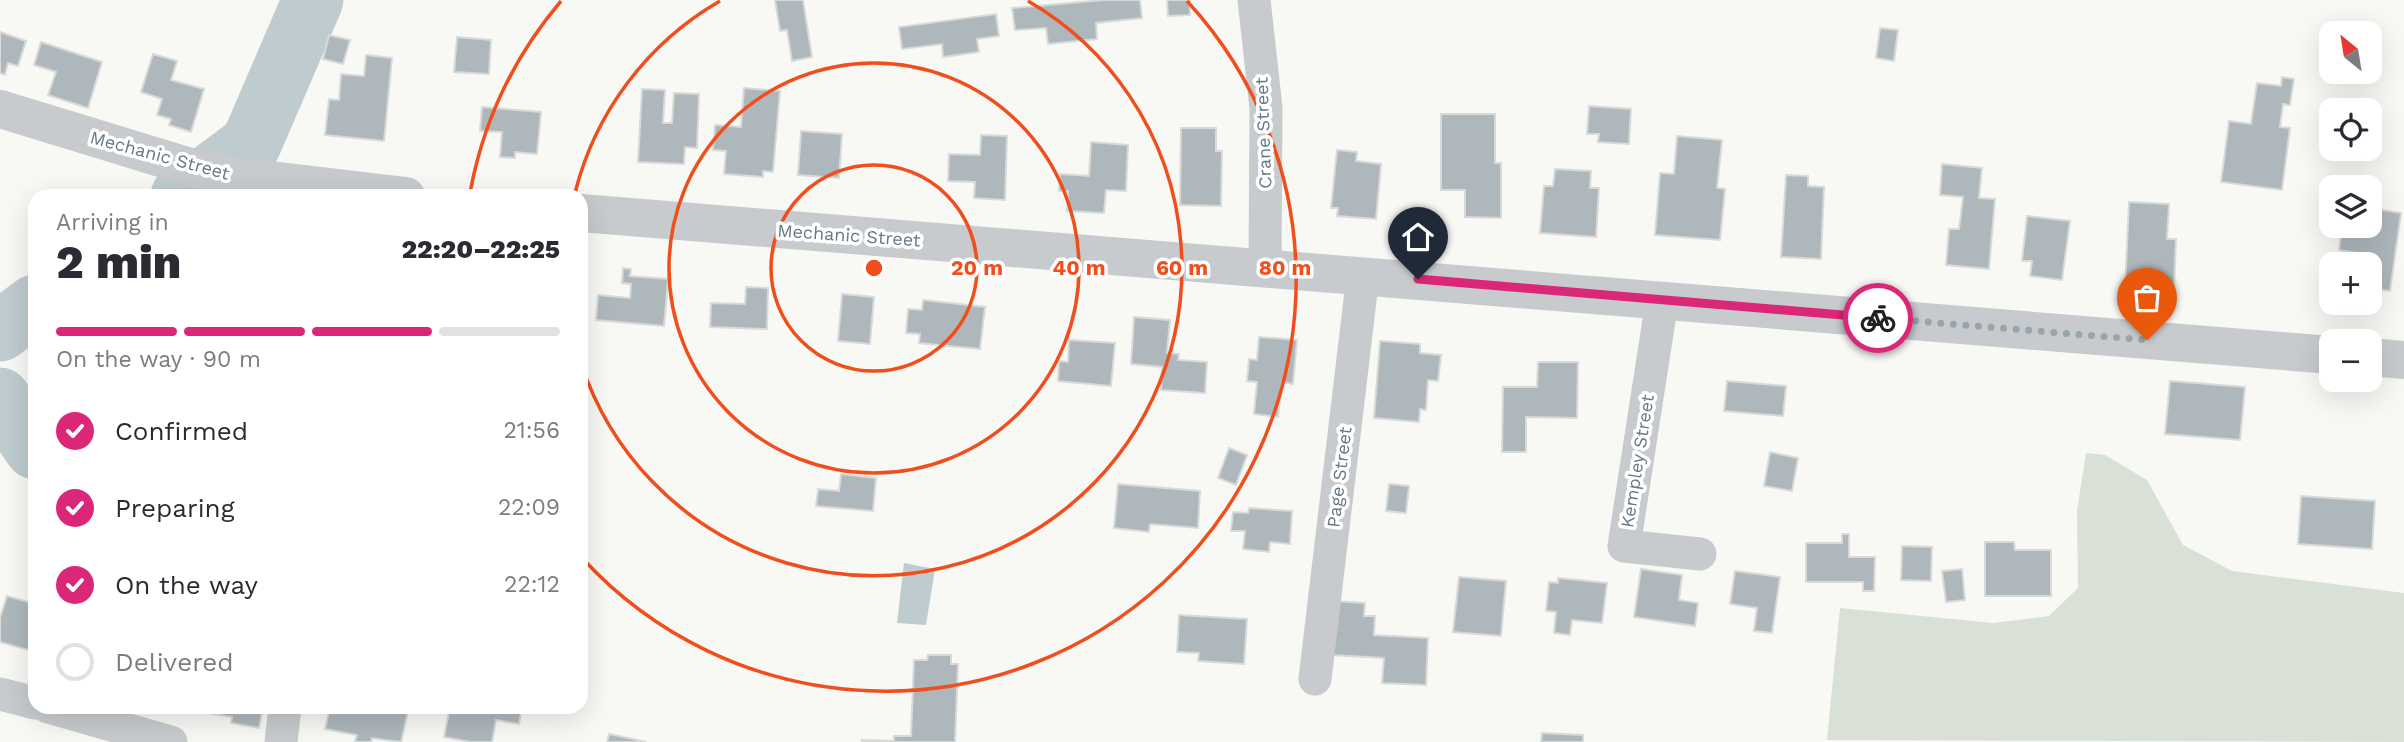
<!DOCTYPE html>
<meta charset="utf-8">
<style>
:root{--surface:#fff;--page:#f2f2f3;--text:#2b2b33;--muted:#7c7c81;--line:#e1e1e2;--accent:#db2777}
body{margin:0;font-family:"Work Sans",sans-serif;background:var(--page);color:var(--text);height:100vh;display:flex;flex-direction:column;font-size:26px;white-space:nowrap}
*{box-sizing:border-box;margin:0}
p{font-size:23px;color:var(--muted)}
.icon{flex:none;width:38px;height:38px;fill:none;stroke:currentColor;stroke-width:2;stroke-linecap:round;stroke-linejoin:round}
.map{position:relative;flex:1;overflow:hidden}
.sheet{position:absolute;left:28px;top:189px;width:560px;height:525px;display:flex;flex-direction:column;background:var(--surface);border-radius:21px;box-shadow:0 7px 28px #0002}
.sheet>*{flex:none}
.needle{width:46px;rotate:330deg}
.fabs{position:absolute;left:2319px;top:21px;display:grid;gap:14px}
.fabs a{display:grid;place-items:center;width:63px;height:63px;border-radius:14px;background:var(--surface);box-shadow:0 7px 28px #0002;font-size:35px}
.pin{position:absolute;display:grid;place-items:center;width:60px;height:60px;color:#fff;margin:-72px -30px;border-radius:50% 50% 50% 0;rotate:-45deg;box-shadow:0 0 7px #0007}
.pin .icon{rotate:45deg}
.courier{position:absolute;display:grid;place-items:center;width:70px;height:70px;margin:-35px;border:5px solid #db2777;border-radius:50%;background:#fff;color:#222;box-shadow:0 2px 9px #0007}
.overview em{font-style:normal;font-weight:800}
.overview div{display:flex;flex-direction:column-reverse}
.overview{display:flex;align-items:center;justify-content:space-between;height:119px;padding:0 28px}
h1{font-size:46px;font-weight:800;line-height:52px}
.bar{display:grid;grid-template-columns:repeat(4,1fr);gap:10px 7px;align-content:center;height:84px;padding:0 28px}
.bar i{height:9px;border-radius:5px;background:var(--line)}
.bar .active{background:var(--accent)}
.bar p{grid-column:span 4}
ol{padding:0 28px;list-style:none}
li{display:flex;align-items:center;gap:21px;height:77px}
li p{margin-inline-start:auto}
li .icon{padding:7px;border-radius:50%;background:var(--accent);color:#fff;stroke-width:4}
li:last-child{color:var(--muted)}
li i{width:38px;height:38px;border:4px solid var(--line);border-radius:50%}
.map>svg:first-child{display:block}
</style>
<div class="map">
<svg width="2404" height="742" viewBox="0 0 2404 742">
<rect width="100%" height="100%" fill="#f8f8f5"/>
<path fill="#d9e0d5" d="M 2086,453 L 2105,455 L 2147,480 L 2183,545 L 2232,571 L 2404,593 L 2404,742 L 1827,740 L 1840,608 L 1993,623 L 2049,616 L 2078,588 L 2077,511 Z"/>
<path fill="#becbcf" d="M 904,563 L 935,569 L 926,625 L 897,623 Z"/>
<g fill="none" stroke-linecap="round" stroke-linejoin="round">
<path stroke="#becbcf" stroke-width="61" d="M 181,196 L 251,144 L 313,0
M 0,331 L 35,305
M 0,398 L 35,449"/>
</g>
<path fill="#aeb7bc" stroke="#d9d9d7" stroke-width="2" d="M 775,0 L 803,0 L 812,57 L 792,61 L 787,30 L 780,31 Z
M 1104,0 L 1140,0 L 1142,18 L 1096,23 L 1097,39 L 1048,44 L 1046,28 L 1015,30 L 1012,8 Z
M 1167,0 L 1190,0 L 1190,15 L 1168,16 Z
M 996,14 L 999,36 L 977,39 L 979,52 L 943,57 L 942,44 L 902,49 L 899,27 Z
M 1880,28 L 1898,30 L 1894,61 L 1876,58 Z
M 0,32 L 26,41 L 18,66 L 8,63 L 5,75 L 0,73 Z
M 329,35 L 350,40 L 343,64 L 323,59 Z
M 457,37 L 491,40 L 489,74 L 454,72 Z
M 41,42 L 102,62 L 88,108 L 48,95 L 56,72 L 34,65 Z
M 153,54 L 177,61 L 171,80 L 204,89 L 191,132 L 169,125 L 171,119 L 157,115 L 162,99 L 141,92 Z
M 366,55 L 392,58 L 384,141 L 325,135 L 329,99 L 339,100 L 341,74 L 364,76 Z
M 2282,77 L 2294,79 L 2290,105 L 2283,104 L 2280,127 L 2290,128 L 2282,190 L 2221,182 L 2229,121 L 2251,124 L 2257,83 L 2281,86 Z
M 744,88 L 780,91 L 773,172 L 763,171 L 763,177 L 724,174 L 726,151 L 713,150 L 715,125 L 741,127 Z
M 642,89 L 665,90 L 663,123 L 672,123 L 674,93 L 699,94 L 697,148 L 685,147 L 684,164 L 638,162 Z
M 1589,106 L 1631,109 L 1629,144 L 1598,142 L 1599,134 L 1587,134 Z
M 482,107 L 541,112 L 537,154 L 515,152 L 515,158 L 500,157 L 502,132 L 480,131 Z
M 1441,114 L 1495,114 L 1495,163 L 1501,163 L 1501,218 L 1465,217 L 1465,190 L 1441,190 Z
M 1181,128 L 1216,128 L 1216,151 L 1222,151 L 1221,206 L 1180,205 Z
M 801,131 L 842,134 L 839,178 L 798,175 Z
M 981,135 L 1007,136 L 1005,200 L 974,198 L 975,182 L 948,181 L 949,154 L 980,155 Z
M 1677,136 L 1722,140 L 1717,188 L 1725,189 L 1720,240 L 1655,235 L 1660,173 L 1674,174 Z
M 1091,142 L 1128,145 L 1126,191 L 1106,190 L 1104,213 L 1067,211 L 1068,191 L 1059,191 L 1060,174 L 1089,176 Z
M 1337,150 L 1357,152 L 1356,161 L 1381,164 L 1376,219 L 1337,216 L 1338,208 L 1331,208 Z
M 1942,164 L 1982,168 L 1979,198 L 1995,199 L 1989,269 L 1946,265 L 1949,229 L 1959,229 L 1963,197 L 1940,195 Z
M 1555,169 L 1591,171 L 1590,188 L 1599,188 L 1596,237 L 1540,233 L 1544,186 L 1553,186 Z
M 1786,175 L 1808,176 L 1808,186 L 1824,187 L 1821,259 L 1781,257 Z
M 2129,202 L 2169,204 L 2167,239 L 2176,239 L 2174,289 L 2125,288 Z
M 2370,208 L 2401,213 L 2390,291 L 2375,289 L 2376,280 L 2370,279 L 2370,264 L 2356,264 L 2358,253 L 2339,250 L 2342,226 L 2370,226 Z
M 2027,216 L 2070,221 L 2062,280 L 2030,276 L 2032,261 L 2022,261 Z
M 623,268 L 631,269 L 630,276 L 668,279 L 664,326 L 596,320 L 598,295 L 630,298 L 631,284 L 622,283 Z
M 746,287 L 768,288 L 767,329 L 710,327 L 711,303 L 745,304 Z
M 842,294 L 874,297 L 870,344 L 838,341 Z
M 923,300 L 985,307 L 980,349 L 919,343 L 920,334 L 906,333 L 908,309 L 922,310 Z
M 1134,317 L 1170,320 L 1167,353 L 1179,354 L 1178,360 L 1207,362 L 1205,393 L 1161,390 L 1162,367 L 1131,364 Z
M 1259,337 L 1297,340 L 1293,384 L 1282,382 L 1278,417 L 1254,414 L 1257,382 L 1247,381 L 1249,359 L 1257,360 Z
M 1069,340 L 1115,343 L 1111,386 L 1058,381 L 1059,361 L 1068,362 Z
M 1380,341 L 1420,344 L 1420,353 L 1441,355 L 1438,381 L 1428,380 L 1426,410 L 1420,409 L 1419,422 L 1374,418 Z
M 1538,362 L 1578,362 L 1577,418 L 1526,417 L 1526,452 L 1502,452 L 1503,387 L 1537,387 Z
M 1727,381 L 1786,386 L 1783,416 L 1724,411 Z
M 2170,381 L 2245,387 L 2240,440 L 2165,434 Z
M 1229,448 L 1247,455 L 1236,485 L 1218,478 Z
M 1770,452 L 1798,458 L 1792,491 L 1764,486 Z
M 841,474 L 876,478 L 873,511 L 816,506 L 818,489 L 839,491 Z
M 1118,484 L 1200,491 L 1198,528 L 1150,524 L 1149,532 L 1114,528 Z
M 1389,484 L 1409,486 L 1406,513 L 1386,511 Z
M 2301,496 L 2375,501 L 2372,549 L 2298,544 Z
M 1249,508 L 1292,511 L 1290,544 L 1270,542 L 1269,552 L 1243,549 L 1245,531 L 1231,531 L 1233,512 L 1248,513 Z
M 1842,534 L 1849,534 L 1849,557 L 1875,557 L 1874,591 L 1863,591 L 1863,582 L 1806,582 L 1806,543 L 1842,543 Z
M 1985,542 L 2014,542 L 2015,550 L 2051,550 L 2051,596 L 1985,596 Z
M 1902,546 L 1932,547 L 1931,581 L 1901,580 Z
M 1641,569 L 1682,575 L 1679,600 L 1698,603 L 1695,626 L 1634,617 Z
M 1962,569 L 1965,600 L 1946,602 L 1942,571 Z
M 1735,571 L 1780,577 L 1772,633 L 1754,631 L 1757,608 L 1730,604 Z
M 1459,577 L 1506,581 L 1501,636 L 1453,632 Z
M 1558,578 L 1607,583 L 1602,623 L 1572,620 L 1570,635 L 1554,633 L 1556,612 L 1546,611 L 1549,582 L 1558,583 Z
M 7,596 L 35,604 L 35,652 L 0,642 L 0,618 Z
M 1334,601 L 1365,603 L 1364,616 L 1375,616 L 1374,635 L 1428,638 L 1426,685 L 1382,683 L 1384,658 L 1331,655 Z
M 1179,615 L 1247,619 L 1244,664 L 1198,661 L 1199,653 L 1177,652 Z
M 928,655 L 951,655 L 951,664 L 958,664 L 955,742 L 862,742 L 862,740 L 894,741 L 894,736 L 911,736 L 914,660 L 927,660 Z
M 196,707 L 263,707 L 259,728 L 231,723 L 232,717 L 196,711 Z
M 330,707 L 409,707 L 401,742 L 372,738 L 371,742 L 355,742 L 357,735 L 325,729 Z
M 450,707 L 522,707 L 519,724 L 496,720 L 492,742 L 471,742 L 444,737 Z
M 1542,733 L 1583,735 L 1583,742 L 1541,742 Z
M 609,734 L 647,742 L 607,742 Z"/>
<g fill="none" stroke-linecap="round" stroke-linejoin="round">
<path stroke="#c7cbce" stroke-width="33" d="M 1254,0 L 1266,108 L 1265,266
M 1662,301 L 1624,546 L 1700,554
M 1315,679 L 1363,275
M 0,694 L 35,703
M 48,707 L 171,742
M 281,742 L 285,707"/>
<path stroke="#c7cbce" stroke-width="38" d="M 0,109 L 190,167 L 244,177 L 406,196
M 581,213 L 2331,355
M 2370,357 L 2404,360"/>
</g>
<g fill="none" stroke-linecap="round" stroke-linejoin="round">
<path stroke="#98a5ae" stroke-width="7" stroke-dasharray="0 12.6" d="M 1878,318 L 2147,340"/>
<path stroke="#db2777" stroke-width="9" d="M 1418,279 L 1878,318"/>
</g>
<g fill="none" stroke="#f04f1d" stroke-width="3.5">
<circle cx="874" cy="268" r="103"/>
<circle cx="874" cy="268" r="205"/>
<path d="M575 193A308 308 0 0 1 720 1M1028 1A308 308 0 1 1 581 363"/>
<path d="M470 193A411 411 0 0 1 561 1M1187 1A411 411 0 0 1 583 559"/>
</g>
<g text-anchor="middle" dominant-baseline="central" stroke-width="7" stroke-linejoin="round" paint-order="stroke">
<g font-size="18" fill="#657888" stroke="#fff">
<text transform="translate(1263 133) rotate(-92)">Crane Street</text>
<text transform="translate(160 155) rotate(15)">Mechanic Street</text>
<text transform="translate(849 235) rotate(4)">Mechanic Street</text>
<text transform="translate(1637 461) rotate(-81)">Kempley Street</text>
<text transform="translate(1339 477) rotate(-83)">Page Street</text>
</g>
</g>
<circle cx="874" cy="268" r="10" fill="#f04f1d" stroke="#fff" stroke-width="3.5"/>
<g font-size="21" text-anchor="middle" font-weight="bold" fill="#f04f1d" stroke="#fff" stroke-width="7" stroke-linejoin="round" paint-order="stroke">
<text x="977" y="275">20 m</text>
<text x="1079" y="275">40 m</text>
<text x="1182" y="275">60 m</text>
<text x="1285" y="275">80 m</text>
</g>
</svg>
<div class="fabs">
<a><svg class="needle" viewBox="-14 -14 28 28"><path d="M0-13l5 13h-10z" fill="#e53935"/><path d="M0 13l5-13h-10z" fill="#7c7c81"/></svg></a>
<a><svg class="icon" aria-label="locate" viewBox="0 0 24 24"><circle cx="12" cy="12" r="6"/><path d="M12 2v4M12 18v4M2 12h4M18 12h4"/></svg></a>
<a><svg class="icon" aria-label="layers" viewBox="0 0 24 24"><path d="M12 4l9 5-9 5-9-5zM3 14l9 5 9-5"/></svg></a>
<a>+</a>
<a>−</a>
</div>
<div class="pin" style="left:2147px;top:340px;background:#ea580c"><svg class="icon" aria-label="bag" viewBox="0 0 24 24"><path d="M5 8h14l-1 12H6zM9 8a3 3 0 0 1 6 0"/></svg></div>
<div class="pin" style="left:1418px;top:279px;background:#1f2937"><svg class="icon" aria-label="home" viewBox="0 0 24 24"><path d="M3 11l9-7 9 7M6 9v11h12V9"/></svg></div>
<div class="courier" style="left:1878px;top:318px"><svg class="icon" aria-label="bike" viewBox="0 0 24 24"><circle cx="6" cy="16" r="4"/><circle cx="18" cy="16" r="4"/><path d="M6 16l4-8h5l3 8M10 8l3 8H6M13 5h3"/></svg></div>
<section class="sheet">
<div class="overview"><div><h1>2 min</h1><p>Arriving in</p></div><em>22:20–22:25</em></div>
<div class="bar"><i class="active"></i><i class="active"></i><i class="active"></i><i></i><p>On the way · 90 m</p></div>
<ol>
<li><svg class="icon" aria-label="check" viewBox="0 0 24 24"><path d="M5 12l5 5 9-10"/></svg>Confirmed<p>21:56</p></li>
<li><svg class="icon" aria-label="check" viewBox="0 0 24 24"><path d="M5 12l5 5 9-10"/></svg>Preparing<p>22:09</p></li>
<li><svg class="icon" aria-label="check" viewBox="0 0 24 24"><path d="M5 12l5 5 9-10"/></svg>On the way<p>22:12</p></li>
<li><i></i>Delivered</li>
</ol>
</section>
</div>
